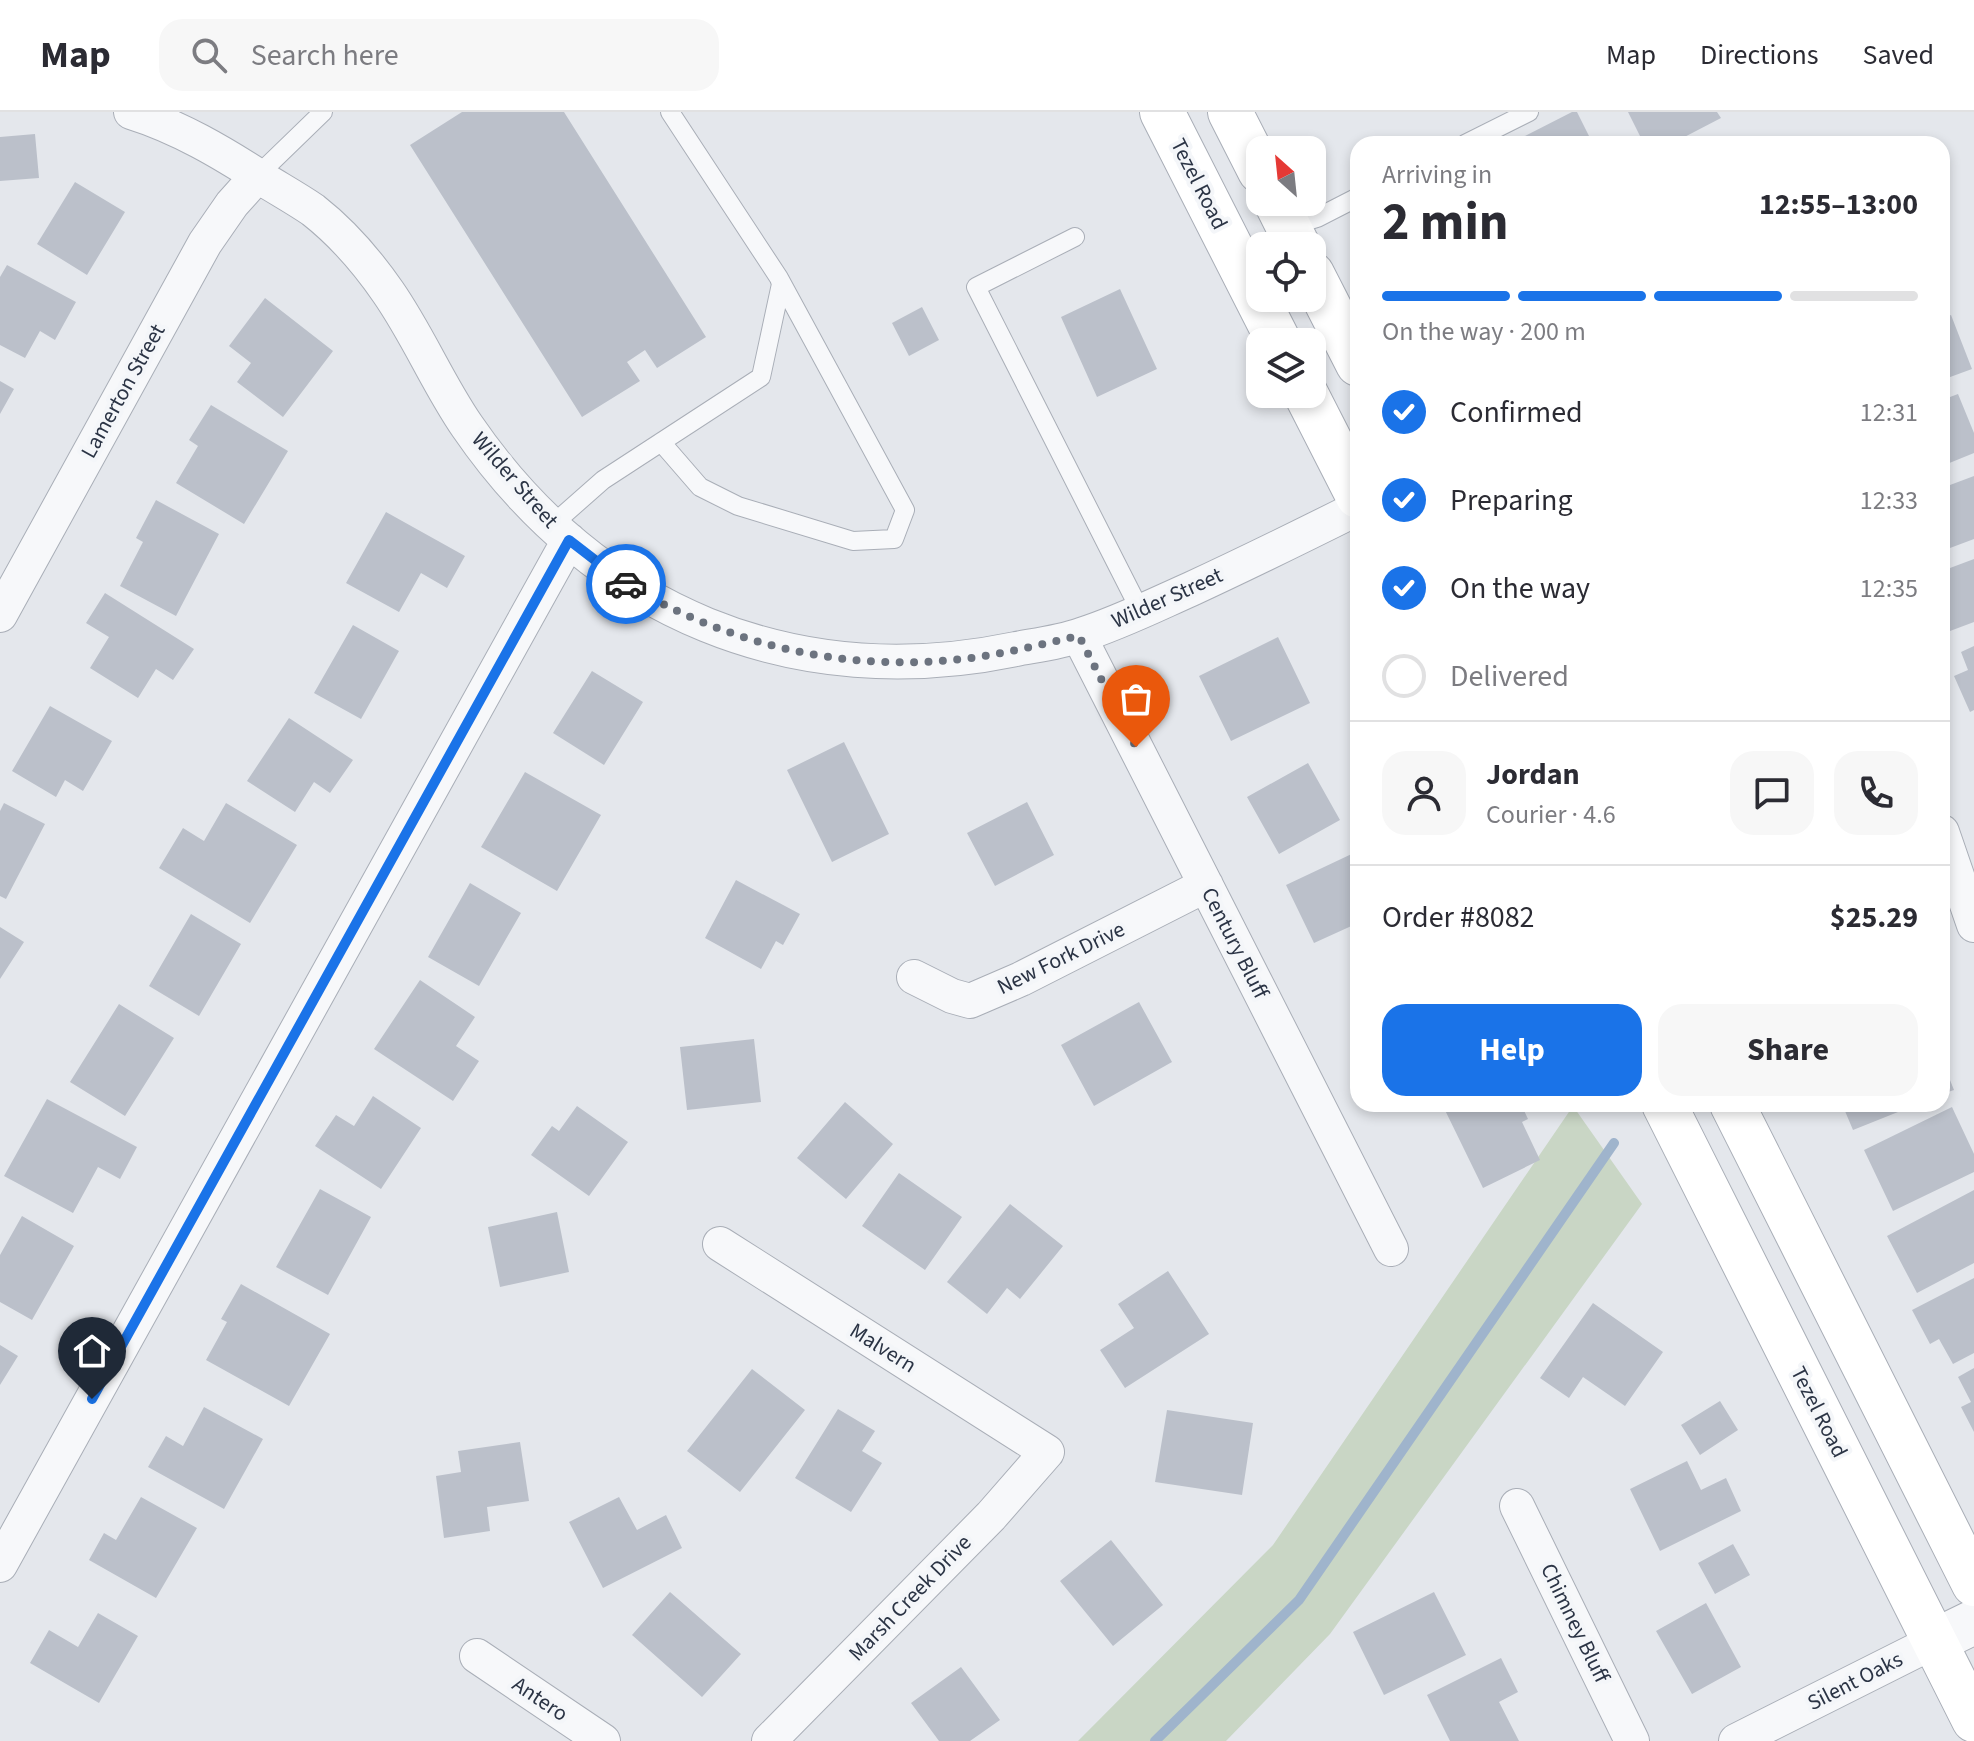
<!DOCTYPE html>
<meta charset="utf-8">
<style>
:root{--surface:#fff;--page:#f7f7f7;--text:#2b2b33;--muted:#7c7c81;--line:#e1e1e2;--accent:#1a73e8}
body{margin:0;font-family:"Source Sans 3",sans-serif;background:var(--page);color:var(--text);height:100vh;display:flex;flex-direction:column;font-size:30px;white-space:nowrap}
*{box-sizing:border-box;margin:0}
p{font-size:26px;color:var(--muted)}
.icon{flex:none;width:44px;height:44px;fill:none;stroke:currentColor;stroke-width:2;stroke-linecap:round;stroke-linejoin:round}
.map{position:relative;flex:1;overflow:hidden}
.panel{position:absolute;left:1350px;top:24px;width:600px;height:976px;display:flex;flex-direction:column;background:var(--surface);border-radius:24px;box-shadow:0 4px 12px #0003}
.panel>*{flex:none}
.needle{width:52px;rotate:333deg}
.buttons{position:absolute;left:1246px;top:24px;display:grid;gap:16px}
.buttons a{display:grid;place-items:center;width:80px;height:80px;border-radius:16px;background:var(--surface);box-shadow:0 4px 12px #0003;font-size:40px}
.pin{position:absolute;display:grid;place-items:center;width:68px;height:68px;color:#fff;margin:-82px -34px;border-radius:50% 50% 50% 0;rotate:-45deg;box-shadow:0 0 8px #0007}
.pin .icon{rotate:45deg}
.courier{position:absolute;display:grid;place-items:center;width:80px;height:80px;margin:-40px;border:6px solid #1a73e8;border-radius:50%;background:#fff;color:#222;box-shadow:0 2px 10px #0007}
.summary em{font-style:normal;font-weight:700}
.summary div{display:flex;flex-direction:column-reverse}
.summary{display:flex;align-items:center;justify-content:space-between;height:136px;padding:0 32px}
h1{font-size:52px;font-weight:700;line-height:60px}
.bar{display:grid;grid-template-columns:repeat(4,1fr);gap:12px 8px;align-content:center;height:96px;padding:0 32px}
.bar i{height:10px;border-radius:6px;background:var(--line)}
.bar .active{background:var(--accent)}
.bar p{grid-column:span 4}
.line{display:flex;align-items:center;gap:20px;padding:0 32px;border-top:2px solid var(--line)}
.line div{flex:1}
.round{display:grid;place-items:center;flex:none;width:84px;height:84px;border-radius:24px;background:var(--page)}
ol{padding:0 32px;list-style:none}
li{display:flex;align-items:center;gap:24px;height:88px}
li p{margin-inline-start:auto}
li .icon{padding:8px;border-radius:50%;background:var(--accent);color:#fff;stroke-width:4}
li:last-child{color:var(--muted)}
li i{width:44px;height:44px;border:4px solid var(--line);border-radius:50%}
.button{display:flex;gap:16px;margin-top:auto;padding:16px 32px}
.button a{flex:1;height:92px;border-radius:24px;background:var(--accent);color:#fff;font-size:32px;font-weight:700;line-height:92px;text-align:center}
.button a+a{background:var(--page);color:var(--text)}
header{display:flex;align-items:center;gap:48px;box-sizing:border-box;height:112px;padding:0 40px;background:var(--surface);border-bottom:2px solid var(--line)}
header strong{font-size:38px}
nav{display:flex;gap:44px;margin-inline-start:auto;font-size:28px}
.search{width:560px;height:72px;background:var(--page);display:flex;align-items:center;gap:20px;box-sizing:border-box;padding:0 28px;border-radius:24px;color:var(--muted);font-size:30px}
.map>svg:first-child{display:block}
</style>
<header>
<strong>Map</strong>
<div class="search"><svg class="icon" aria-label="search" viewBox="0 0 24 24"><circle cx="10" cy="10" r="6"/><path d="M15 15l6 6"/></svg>Search here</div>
<nav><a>Map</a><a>Directions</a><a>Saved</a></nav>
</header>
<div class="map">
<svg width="1974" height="1629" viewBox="0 0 1974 1629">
<rect width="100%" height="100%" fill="#e4e7ec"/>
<path fill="#c9d6c5" d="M 1573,994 L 1642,1092 L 1330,1522 L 1226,1629 L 1078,1629 L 1273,1433 Z"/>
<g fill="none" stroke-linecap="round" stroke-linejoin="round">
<path stroke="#9fb4cc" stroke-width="10" d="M 1155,1629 L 1299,1488 L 1614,1031"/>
</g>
<path fill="#bbc0ca" d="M 462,0 L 564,0 L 706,225 L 657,256 L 645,238 L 627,250 L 640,269 L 582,305 L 410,33 Z
M 1572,0 L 1577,0 L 1593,32 L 1509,32 Z
M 1628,0 L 1717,0 L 1721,6 L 1671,32 L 1644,32 Z
M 35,22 L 39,66 L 0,69 L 0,25 Z
M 75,70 L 125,100 L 87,163 L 37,132 Z
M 7,153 L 76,190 L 55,228 L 40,219 L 25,246 L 0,233 L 0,165 Z
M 1120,177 L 1157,257 L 1097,285 L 1061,205 Z
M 265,186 L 333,239 L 283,305 L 237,270 L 251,251 L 229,234 Z
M 922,195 L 939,228 L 909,244 L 892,211 Z
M 1951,203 L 1972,257 L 1942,268 L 1942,206 Z
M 0,269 L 14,277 L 0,302 Z
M 1958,282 L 1974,321 L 1974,341 L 1942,354 L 1942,288 Z
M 211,293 L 288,339 L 244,412 L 176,371 L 198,334 L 189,328 Z
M 1974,364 L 1974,427 L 1942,439 L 1942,376 Z
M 156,388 L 219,422 L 176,504 L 120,474 L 143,430 L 136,426 Z
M 386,400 L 465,444 L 447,476 L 421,461 L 399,500 L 346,471 Z
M 1974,447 L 1974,510 L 1942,522 L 1942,459 Z
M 105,481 L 194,537 L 173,568 L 156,557 L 138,586 L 90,556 L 109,525 L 86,511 Z
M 353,513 L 399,539 L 361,607 L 314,581 Z
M 1278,525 L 1310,591 L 1231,629 L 1199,564 Z
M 1974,534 L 1974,598 L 1970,600 L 1954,564 L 1968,558 L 1961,540 Z
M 592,559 L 643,590 L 604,653 L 553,621 Z
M 50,594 L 112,629 L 83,679 L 65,668 L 56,685 L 12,659 Z
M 289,606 L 353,648 L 330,681 L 314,670 L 295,700 L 247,669 Z
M 844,630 L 889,722 L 832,750 L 787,658 Z
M 1308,651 L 1340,708 L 1279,742 L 1247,685 Z
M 525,660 L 601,703 L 557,779 L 481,735 Z
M 1027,690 L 1054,743 L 995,774 L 967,721 Z
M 4,691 L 45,712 L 6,787 L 0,784 L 0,699 Z
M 226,691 L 297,733 L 250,811 L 159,756 L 183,716 L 204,729 Z
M 1358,739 L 1358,811 L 1314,831 L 1286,773 Z
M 736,768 L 800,802 L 783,833 L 776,829 L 761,857 L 705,826 Z
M 470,771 L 521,801 L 479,874 L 428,845 Z
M 191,802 L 241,832 L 199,904 L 149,874 Z
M 0,815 L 24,830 L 0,867 Z
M 420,868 L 475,905 L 456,934 L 479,949 L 453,989 L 374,937 Z
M 1139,890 L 1172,950 L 1094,994 L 1061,933 Z
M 119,892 L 174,926 L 125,1004 L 70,970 Z
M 754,927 L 761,990 L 687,998 L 680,935 Z
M 1942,948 L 1954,978 L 1942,982 Z
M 373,984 L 421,1016 L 381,1077 L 315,1034 L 336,1003 L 354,1014 Z
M 47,987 L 137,1035 L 120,1067 L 98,1055 L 73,1101 L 4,1064 Z
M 845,990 L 893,1032 L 846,1087 L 797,1046 Z
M 1442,992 L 1521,992 L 1528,1007 L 1522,1010 L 1540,1048 L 1483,1076 Z
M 1842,992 L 1918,992 L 1853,1018 Z
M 577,994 L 628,1030 L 589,1084 L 531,1043 L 552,1014 L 559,1019 Z
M 1952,995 L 1974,1042 L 1974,1060 L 1893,1099 L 1864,1038 Z
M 899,1061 L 962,1105 L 925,1158 L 862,1114 Z
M 320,1077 L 371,1105 L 328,1183 L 276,1155 Z
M 1974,1078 L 1974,1151 L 1917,1181 L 1887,1124 Z
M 1010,1092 L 1063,1134 L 1020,1187 L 1007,1176 L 987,1202 L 947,1170 Z
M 557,1100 L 569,1160 L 500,1175 L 488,1115 Z
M 22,1104 L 74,1134 L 32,1208 L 0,1190 L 0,1143 Z
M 1168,1159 L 1209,1222 L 1125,1276 L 1100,1238 L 1134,1216 L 1118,1192 Z
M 1974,1166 L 1974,1241 L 1953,1252 L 1939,1227 L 1930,1232 L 1912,1198 Z
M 241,1172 L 330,1222 L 289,1294 L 206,1248 L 227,1210 L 221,1207 Z
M 1593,1191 L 1663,1240 L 1625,1294 L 1583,1265 L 1569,1286 L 1540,1266 Z
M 0,1233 L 18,1244 L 0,1273 Z
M 1974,1256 L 1974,1320 L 1961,1295 L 1971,1290 L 1958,1265 Z
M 752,1257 L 805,1298 L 740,1380 L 687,1339 Z
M 1720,1289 L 1738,1318 L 1700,1343 L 1681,1313 Z
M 204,1295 L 263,1327 L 224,1397 L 148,1355 L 166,1324 L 183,1334 Z
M 838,1297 L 875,1319 L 862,1339 L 882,1351 L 851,1400 L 795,1366 Z
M 1167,1298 L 1253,1311 L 1242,1383 L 1155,1370 Z
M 520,1330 L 529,1389 L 487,1395 L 490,1419 L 444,1426 L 436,1364 L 461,1360 L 458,1339 Z
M 1687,1349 L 1701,1378 L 1726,1366 L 1741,1399 L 1660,1439 L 1630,1377 Z
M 141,1385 L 197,1416 L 156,1486 L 89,1448 L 104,1421 L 116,1428 Z
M 619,1385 L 637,1418 L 666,1403 L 682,1436 L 603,1476 L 569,1410 Z
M 1111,1428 L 1163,1493 L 1113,1534 L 1060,1469 Z
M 1733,1432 L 1750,1463 L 1715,1482 L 1698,1451 Z
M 670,1480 L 741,1542 L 702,1585 L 632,1523 Z
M 1434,1480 L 1466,1543 L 1384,1583 L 1353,1520 Z
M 1706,1491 L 1741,1555 L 1692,1582 L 1656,1519 Z
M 98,1501 L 138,1524 L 99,1591 L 30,1551 L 49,1518 L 78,1535 Z
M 1501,1546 L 1518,1580 L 1499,1590 L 1519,1629 L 1450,1629 L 1427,1583 Z
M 961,1555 L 1000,1608 L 970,1629 L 939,1629 L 911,1591 Z"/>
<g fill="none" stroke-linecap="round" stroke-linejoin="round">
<defs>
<path id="service" d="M 1465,32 L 1529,0
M 258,63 L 323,0
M 1288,115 L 1317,106 L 1358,85
M 1075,125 L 976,175 L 1141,500
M 661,330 L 700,375 L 738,394 L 853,429 L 894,427 L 905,398 L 779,166
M 552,413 L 603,368 L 761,265 L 781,172 L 779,166 L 670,0"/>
<path id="minor" d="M 131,0 C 179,15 221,40 263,67 C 279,77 297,87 313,98 C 341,120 368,151 388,180 C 418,223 438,272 467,314 C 595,501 795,583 1016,537 C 1038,533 1061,530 1081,523 C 1119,511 1155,493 1191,477 C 1247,451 1302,424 1358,396
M 0,503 L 205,131 L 232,92 L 258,63
M 1079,524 L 1391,1137
M 1942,720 L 1974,813
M 914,865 L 952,884 L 970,889 L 1021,867 L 1206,773
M 720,1132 L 1047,1340 L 991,1404 L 769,1629
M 1517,1394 L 1632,1629
M 0,1453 L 569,428
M 477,1544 L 603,1629
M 1736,1629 L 1935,1529"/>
<path id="tertiary" d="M 1935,1529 L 1974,1510"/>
<path id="secondary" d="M 1162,0 L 1279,230
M 1230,0 L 1260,59
M 1276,90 L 1298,134
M 1312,162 L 1358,252
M 1306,282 L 1358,384
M 1664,992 L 1974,1608
M 1732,992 L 1974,1472"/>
</defs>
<use href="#service" stroke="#a9aeb7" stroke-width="20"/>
<use href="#minor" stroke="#a9aeb7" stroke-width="36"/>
<use href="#tertiary" stroke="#a9aeb7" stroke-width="46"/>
<use href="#secondary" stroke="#a9aeb7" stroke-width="46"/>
<use href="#service" stroke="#f7f8fa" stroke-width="18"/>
<use href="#minor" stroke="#f7f8fa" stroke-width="34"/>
<use href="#tertiary" stroke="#f7f8fa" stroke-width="44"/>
<use href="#secondary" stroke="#fff" stroke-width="44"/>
</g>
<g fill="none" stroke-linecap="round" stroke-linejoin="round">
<path stroke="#6c737f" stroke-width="8" stroke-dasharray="0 14.4" d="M 626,472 C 733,535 853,563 978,545 C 1012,540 1046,531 1079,524 L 1136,635"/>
<path stroke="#1a73e8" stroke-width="10" d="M 92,1287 L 569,428 L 626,472"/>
</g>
<g text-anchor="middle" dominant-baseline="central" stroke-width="8" stroke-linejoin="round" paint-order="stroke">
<g font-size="22" fill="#2b3445" stroke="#f4f6f9">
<text transform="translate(1199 72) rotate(63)">Tezel Road</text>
<text transform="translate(123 279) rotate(-61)">Lamerton Street</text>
<text transform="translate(515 368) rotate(49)">Wilder Street</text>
<text transform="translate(1167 486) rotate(-24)">Wilder Street</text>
<text transform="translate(1235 831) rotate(63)">Century Bluff</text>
<text transform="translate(1061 846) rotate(-26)">New Fork Drive</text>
<text transform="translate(883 1236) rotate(32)">Malvern</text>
<text transform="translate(1819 1300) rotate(63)">Tezel Road</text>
<text transform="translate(910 1486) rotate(-46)">Marsh Creek Drive</text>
<text transform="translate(1575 1511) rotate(64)">Chimney Bluff</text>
<text transform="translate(1855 1569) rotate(-27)">Silent Oaks</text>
<text transform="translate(540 1587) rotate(34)">Antero</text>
</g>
</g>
</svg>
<div class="buttons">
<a><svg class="needle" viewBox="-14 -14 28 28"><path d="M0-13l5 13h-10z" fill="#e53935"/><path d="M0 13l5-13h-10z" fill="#7c7c81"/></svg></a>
<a><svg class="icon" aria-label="locate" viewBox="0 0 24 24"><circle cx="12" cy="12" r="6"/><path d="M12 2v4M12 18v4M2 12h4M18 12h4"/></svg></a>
<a><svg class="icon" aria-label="layers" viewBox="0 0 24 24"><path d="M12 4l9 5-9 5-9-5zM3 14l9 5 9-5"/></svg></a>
</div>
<div class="pin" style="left:1136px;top:635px;background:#ea580c"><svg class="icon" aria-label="bag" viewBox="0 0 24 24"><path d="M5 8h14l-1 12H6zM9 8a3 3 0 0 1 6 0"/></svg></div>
<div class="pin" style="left:92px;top:1287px;background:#1f2937"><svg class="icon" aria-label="home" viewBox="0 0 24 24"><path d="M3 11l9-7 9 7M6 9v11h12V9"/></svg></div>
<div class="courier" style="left:626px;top:472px"><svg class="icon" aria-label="car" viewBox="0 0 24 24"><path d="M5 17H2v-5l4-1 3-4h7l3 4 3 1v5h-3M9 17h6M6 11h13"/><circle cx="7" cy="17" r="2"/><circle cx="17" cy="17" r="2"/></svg></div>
<section class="panel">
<div class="summary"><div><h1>2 min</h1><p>Arriving in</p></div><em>12:55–13:00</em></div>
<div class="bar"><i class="active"></i><i class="active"></i><i class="active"></i><i></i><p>On the way · 200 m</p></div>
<ol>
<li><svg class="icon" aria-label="check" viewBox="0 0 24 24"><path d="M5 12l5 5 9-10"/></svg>Confirmed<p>12:31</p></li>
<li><svg class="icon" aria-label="check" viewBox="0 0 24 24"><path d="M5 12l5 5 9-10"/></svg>Preparing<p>12:33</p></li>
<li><svg class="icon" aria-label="check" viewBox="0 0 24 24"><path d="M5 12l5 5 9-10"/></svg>On the way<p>12:35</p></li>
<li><i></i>Delivered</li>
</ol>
<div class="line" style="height:144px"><a class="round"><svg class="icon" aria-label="person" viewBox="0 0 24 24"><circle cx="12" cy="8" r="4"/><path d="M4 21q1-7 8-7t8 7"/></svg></a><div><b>Jordan</b><p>Courier · 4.6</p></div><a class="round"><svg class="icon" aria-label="chat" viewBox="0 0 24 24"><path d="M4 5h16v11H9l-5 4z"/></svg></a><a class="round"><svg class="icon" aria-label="phone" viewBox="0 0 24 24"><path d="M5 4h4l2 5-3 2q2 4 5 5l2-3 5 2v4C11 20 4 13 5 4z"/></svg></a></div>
<div class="line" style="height:104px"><div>Order #8082</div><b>$25.29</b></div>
<div class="button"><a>Help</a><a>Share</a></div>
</section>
</div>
